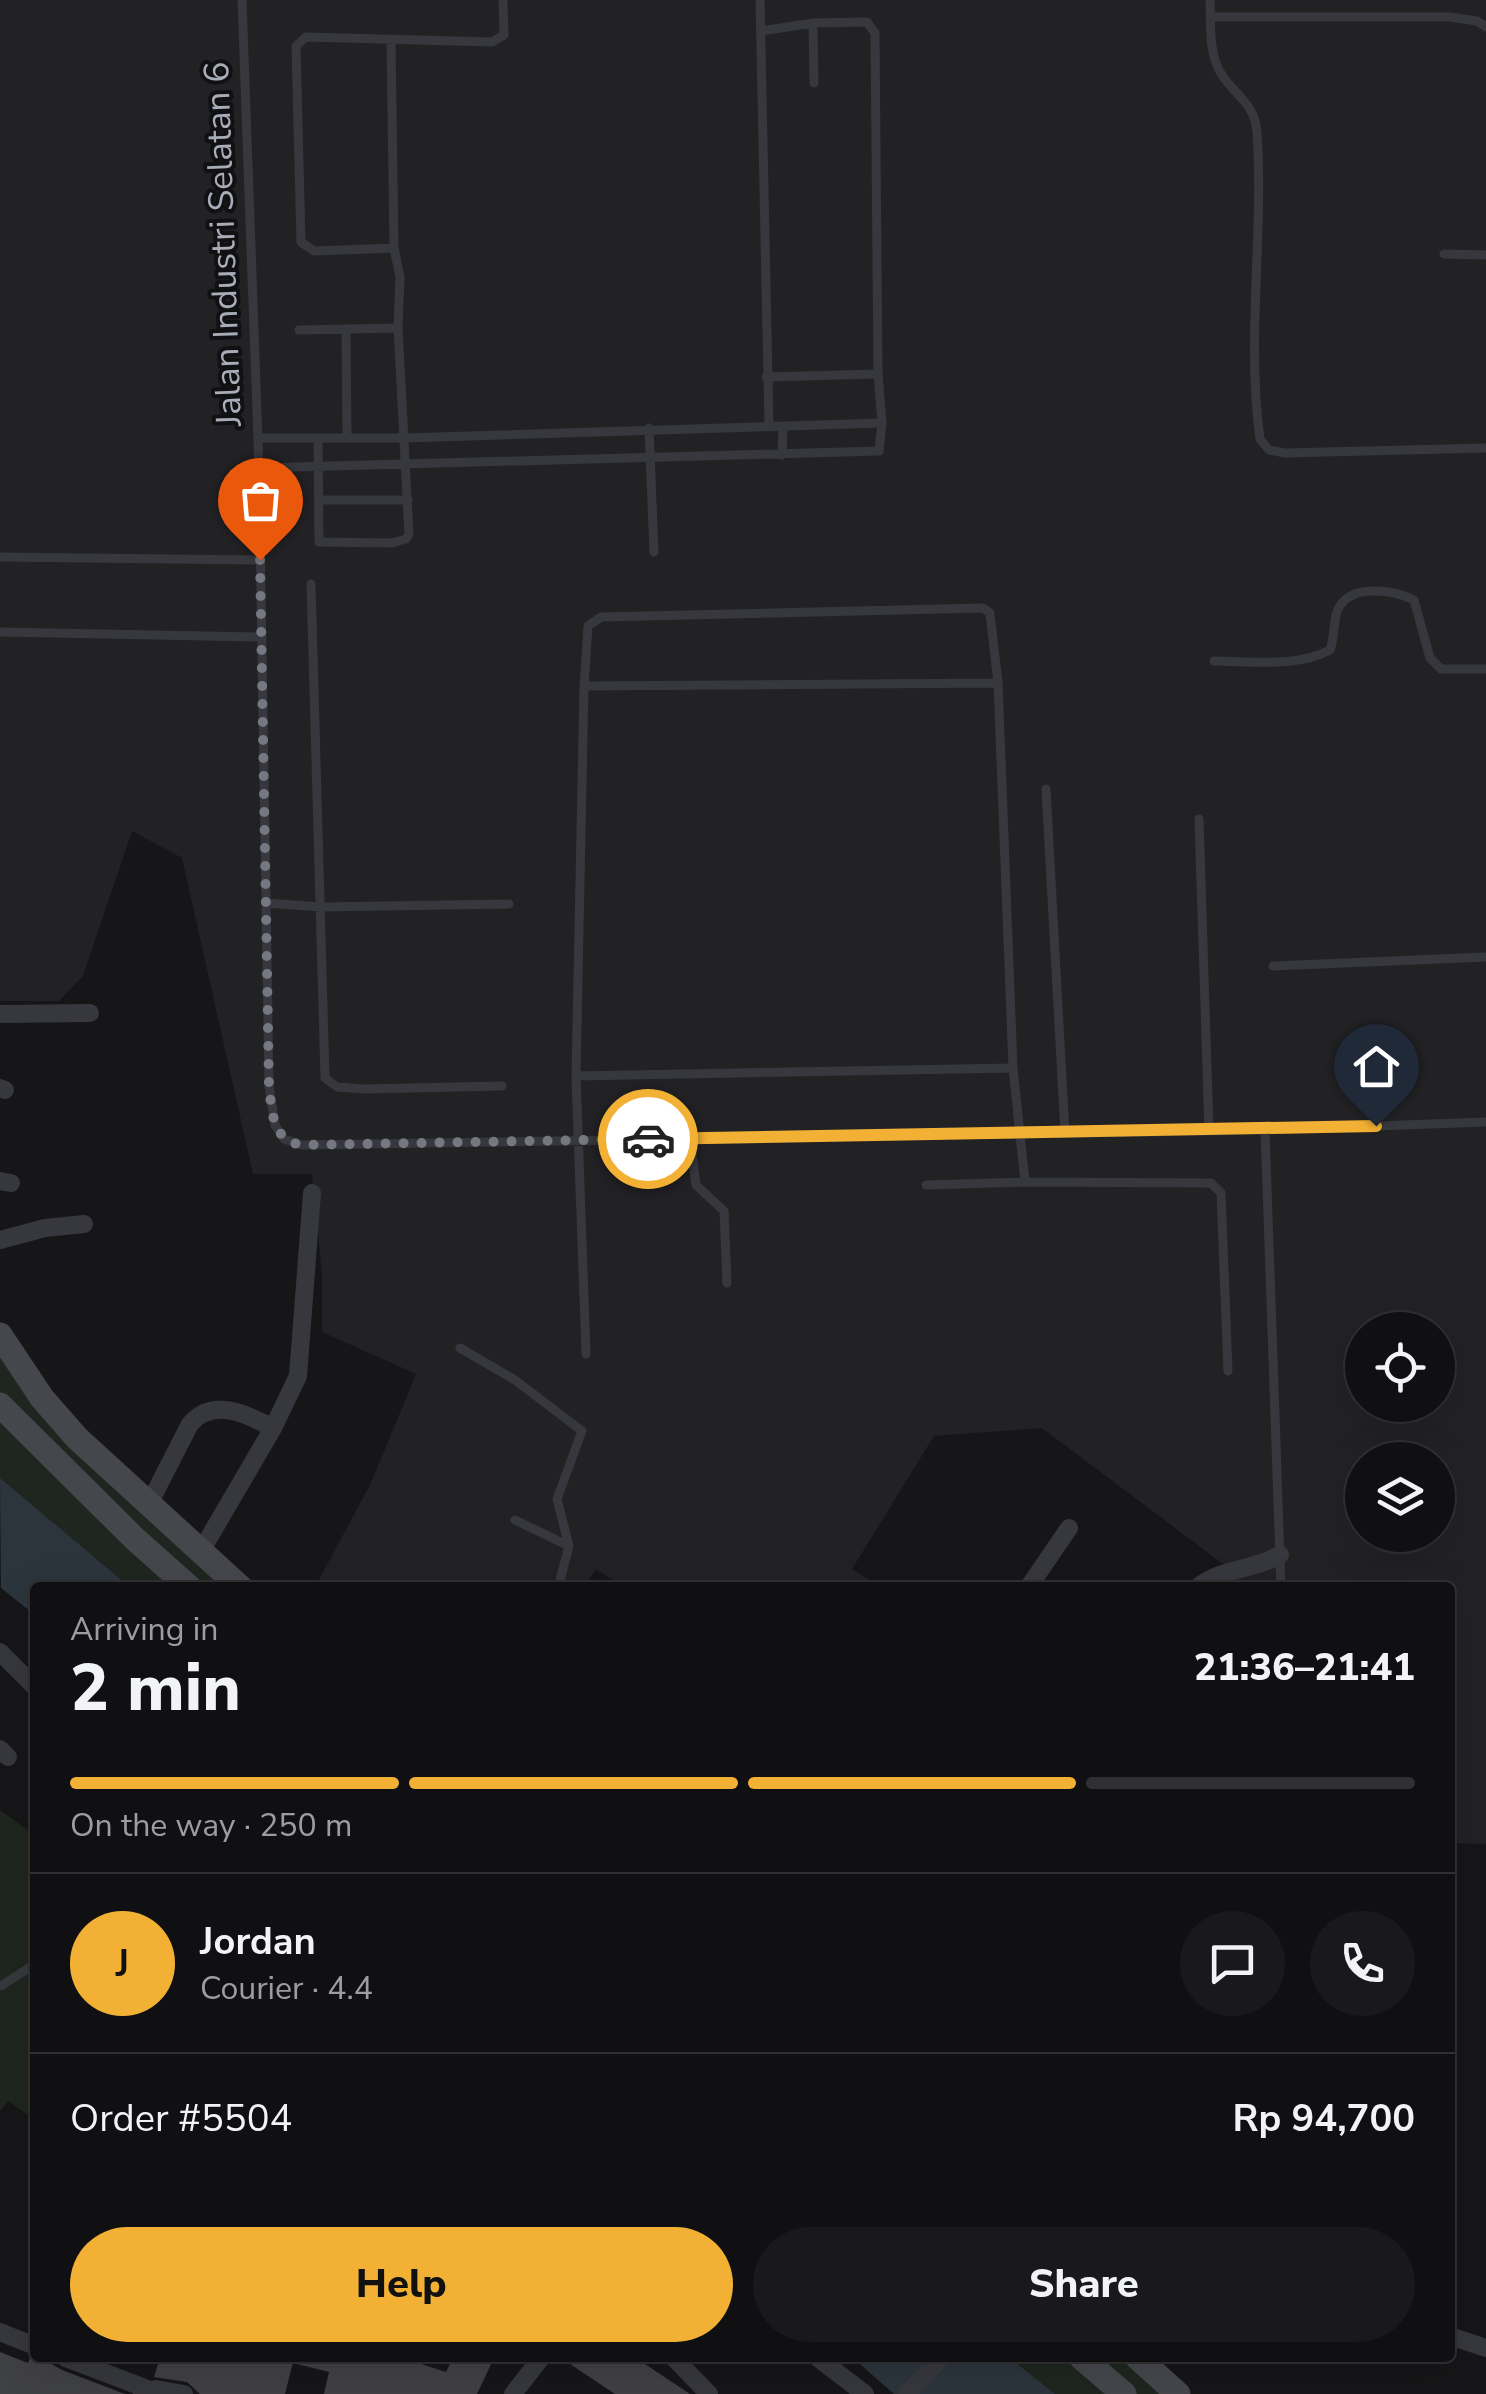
<!DOCTYPE html>
<meta charset="utf-8">
<style>
:root{--surface:#101012;--page:#19191b;--text:#f1f3f6;--muted:#9c9d9f;--line:#303032;--accent:#f2b134}
body{margin:0;font-family:"Nunito Sans",sans-serif;background:var(--page);color:var(--text);height:100vh;display:flex;flex-direction:column;font-size:38px;white-space:nowrap}
*{box-sizing:border-box;margin:0}
p{font-size:32px;color:var(--muted)}
.icon{flex:none;width:55px;height:55px;fill:none;stroke:currentColor;stroke-width:2;stroke-linecap:round;stroke-linejoin:round}
.map{position:relative;flex:1;overflow:hidden}
.details{position:absolute;left:30px;top:1582px;width:1425px;height:780px;display:flex;flex-direction:column;background:var(--surface);border-radius:10px;box-shadow:0 10px 40px #0002,0 0 0 2px var(--line)}
.details>*{flex:none}
.controls{position:absolute;left:1345px;top:1312px;display:grid;gap:20px}
.controls a{display:grid;place-items:center;width:110px;height:110px;border-radius:50%;background:var(--surface);box-shadow:0 10px 40px #0002,0 0 0 2px var(--line);font-size:50px}
.pin{position:absolute;display:grid;place-items:center;width:85px;height:85px;color:#fff;margin:-102px -42px;border-radius:50% 50% 50% 0;rotate:-45deg;box-shadow:0 0 10px #0007}
.pin .icon{rotate:45deg}
.courier{position:absolute;display:grid;place-items:center;width:100px;height:100px;margin:-50px;border:8px solid #f2b134;border-radius:50%;background:#fff;color:#222;box-shadow:0 2px 12px #0007}
.head em{font-style:normal;font-weight:800}
.head div{display:flex;flex-direction:column-reverse}
.head{display:flex;align-items:center;justify-content:space-between;height:170px;padding:0 40px}
h1{font-size:65px;font-weight:800;line-height:75px}
.bar{display:grid;grid-template-columns:repeat(4,1fr);gap:15px 10px;align-content:center;height:120px;padding:0 40px}
.bar i{height:12px;border-radius:8px;background:var(--line)}
.bar .selected{background:var(--accent)}
.bar p{grid-column:span 4}
.line{display:flex;align-items:center;gap:25px;padding:0 40px;border-top:2px solid var(--line)}
.line div{flex:1}
.round{display:grid;place-items:center;flex:none;width:105px;height:105px;border-radius:52px;background:var(--page)}
.primary-button{display:flex;gap:20px;margin-top:auto;padding:20px 40px}
.primary-button a{flex:1;height:115px;border-radius:60px;background:var(--accent);color:#111;font-size:40px;font-weight:800;line-height:115px;text-align:center}
.primary-button a+a{background:var(--page);color:var(--text)}
.map>svg:first-child{display:block}
</style>
<div class="map">
<svg width="1486" height="2394" viewBox="0 0 1486 2394">
<rect width="100%" height="100%" fill="#161618"/>
<path fill="#222225" fill-rule="evenodd" d="M 0,0 L 1486,0 L 1486,1844 L 1450,1843 L 1450,1588 L 1205,1587 L 1223,1564 L 1042,1428 L 934,1436 L 852,1569 L 881,1587 L 626,1587 L 596,1570 L 583,1587 L 315,1587 L 371,1483 L 416,1374 L 322,1332 L 322,1273 L 312,1174 L 253,1174 L 182,858 L 132,831 L 83,976 L 59,1001 L 0,1001 ZM 1362,1330 L 1438,1330 L 1438,1405 L 1362,1405 ZM 1362,1460 L 1438,1460 L 1438,1535 L 1362,1535 Z"/>
<path fill="#1e261f" d="M 0,1335 L 21,1368 L 241,1587 L 130,1587 L 0,1478 Z
M 0,1810 L 35,1835 L 35,2120 L 8,2101 L 0,2111 Z
M 1010,2358 L 1138,2358 L 1178,2394 L 1055,2394 Z"/>
<path fill="#2c353c" d="M 0,1478 L 130,1587 L 35,1588 L 35,1615 L 1,1588 Z
M 853,2358 L 1010,2358 L 1055,2394 L 894,2394 Z"/>
<path fill="#404145" d="M 0,2352 L 28,2363 L 30,2358 L 41,2358 L 62,2370 L 125,2394 L 0,2394 Z
M 160,2358 L 410,2358 L 409,2360 L 446,2372 L 453,2358 L 494,2358 L 477,2394 L 324,2394 L 329,2372 L 293,2363 L 294,2358 L 285,2394 L 200,2394 L 187,2382 L 154,2377 Z
M 561,2358 L 650,2358 L 645,2364 L 690,2394 L 615,2394 Z"/>
<g fill="none" stroke-linecap="round" stroke-linejoin="round">
<path stroke="#37383d" stroke-width="9" d="M 242,0 L 259,468 L 269,1086 L 275,1125 L 284,1139 L 302,1145 L 1265,1130 L 1486,1122
M 760,0 L 769,427
M 1210,0 C 1211,24 1208,54 1222,75 C 1235,95 1255,104 1257,132 C 1264,234 1246,338 1260,439 L 1269,450 L 1285,453 L 1486,448
M 1211,17 L 1450,17 L 1477,21 L 1486,27
M 813,23 L 814,83
M 394,248 L 314,251 L 301,242 L 296,46 L 306,37 L 492,42 L 504,35 L 503,0
M 1444,254 L 1486,255
M 346,329 L 347,438
M 299,330 L 398,328
M 766,377 L 878,374
M 649,428 L 654,552
M 258,438 L 404,438 L 882,423
M 318,438 L 319,542 L 392,543 L 406,539 L 409,534 L 398,328 L 400,277 L 394,248 L 391,41
M 782,455 L 783,427
M 259,468 L 879,451 L 882,423 L 878,374 L 875,33 L 867,22 L 813,23 L 761,31
M 319,500 L 408,500
M 0,557 L 260,560
M 311,584 L 325,1078 L 337,1087 L 364,1089 L 502,1086
M 0,632 L 262,637
M 1214,661 C 1251,661 1296,668 1330,650 C 1335,637 1333,620 1338,609 C 1351,583 1394,590 1414,600 L 1430,658 L 1441,669 L 1486,669
M 584,686 L 998,683
M 1046,789 L 1065,1133
M 1199,819 L 1209,1131
M 266,903 L 321,907 L 509,904
M 1273,966 L 1486,957
M 576,1076 L 1013,1068
M 1265,1130 L 1281,1588
M 690,1139 L 696,1185 L 724,1211 L 727,1283
M 926,1185 L 1025,1182 L 1211,1183 L 1221,1193 L 1228,1371
M 460,1348 L 515,1380 L 582,1431 L 557,1499 L 569,1546 L 558,1588
M 586,1354 L 576,1076 L 584,686 L 588,626 L 601,617 L 983,608 L 990,613 L 998,683 L 1013,1068 L 1025,1182
M 515,1520 L 569,1546
M 1,1986 L 35,1964"/>
<path stroke="#37383d" stroke-width="18" d="M 0,1014 L 90,1013
M 0,1088 L 5,1090
M 0,1181 L 11,1183
M 0,1240 L 45,1228 L 84,1224
M 148,1506 L 190,1424 C 213,1397 247,1414 273,1428
M 200,1553 L 273,1428 L 298,1376 L 312,1193
M 1028,1588 L 1069,1528
M 1197,1588 C 1219,1568 1255,1570 1280,1555
M 0,1652 L 35,1687
M 0,1749 L 8,1757
M 0,2332 L 35,2346
M 1450,2336 L 1486,2348
M 66,2358 L 150,2390
M 674,2358 L 709,2394
M 818,2358 L 865,2394
M 142,2394 L 156,2389 L 184,2394
M 513,2394 L 541,2358
M 907,2394 L 941,2358"/>
<path stroke="#45474d" stroke-width="25" d="M 0,1335 L 42,1398 L 77,1438 L 241,1588
M 0,1405 L 135,1539 L 190,1588
M 1082,2358 L 1124,2394
M 1138,2358 L 1178,2394"/>
</g>
<g fill="none" stroke-linecap="round" stroke-linejoin="round">
<path stroke="#757880" stroke-width="10" stroke-dasharray="0 18" d="M 260,560 L 269,1086 C 272,1112 272,1141 302,1145 L 648,1139"/>
<path stroke="#f2b134" stroke-width="12" d="M 648,1139 L 1376,1126"/>
</g>
<g text-anchor="middle" dominant-baseline="central" stroke-width="8" stroke-linejoin="round" paint-order="stroke">
<g font-size="35" fill="#a8adb8" stroke="#111113">
<text transform="translate(223 244) rotate(-92)">Jalan Industri Selatan 6</text>
</g>
</g>
</svg>
<div class="controls">
<a><svg class="icon" aria-label="locate" viewBox="0 0 24 24"><circle cx="12" cy="12" r="6"/><path d="M12 2v4M12 18v4M2 12h4M18 12h4"/></svg></a>
<a><svg class="icon" aria-label="layers" viewBox="0 0 24 24"><path d="M12 4l9 5-9 5-9-5zM3 14l9 5 9-5"/></svg></a>
</div>
<div class="pin" style="left:260px;top:560px;background:#ea580c"><svg class="icon" aria-label="bag" viewBox="0 0 24 24"><path d="M5 8h14l-1 12H6zM9 8a3 3 0 0 1 6 0"/></svg></div>
<div class="pin" style="left:1376px;top:1126px;background:#1f2937"><svg class="icon" aria-label="home" viewBox="0 0 24 24"><path d="M3 11l9-7 9 7M6 9v11h12V9"/></svg></div>
<div class="courier" style="left:648px;top:1139px"><svg class="icon" aria-label="car" viewBox="0 0 24 24"><path d="M5 17H2v-5l4-1 3-4h7l3 4 3 1v5h-3M9 17h6M6 11h13"/><circle cx="7" cy="17" r="2"/><circle cx="17" cy="17" r="2"/></svg></div>
<section class="details">
<div class="head"><div><h1>2 min</h1><p>Arriving in</p></div><em>21:36–21:41</em></div>
<div class="bar"><i class="selected"></i><i class="selected"></i><i class="selected"></i><i></i><p>On the way · 250 m</p></div>
<div class="line" style="height:180px"><b class="round" style="background:var(--accent);color:#111">J</b><div><b>Jordan</b><p>Courier · 4.4</p></div><a class="round"><svg class="icon" aria-label="chat" viewBox="0 0 24 24"><path d="M4 5h16v11H9l-5 4z"/></svg></a><a class="round"><svg class="icon" aria-label="phone" viewBox="0 0 24 24"><path d="M5 4h4l2 5-3 2q2 4 5 5l2-3 5 2v4C11 20 4 13 5 4z"/></svg></a></div>
<div class="line" style="height:130px"><div>Order #5504</div><b>Rp 94,700</b></div>
<div class="primary-button"><a>Help</a><a>Share</a></div>
</section>
</div>
